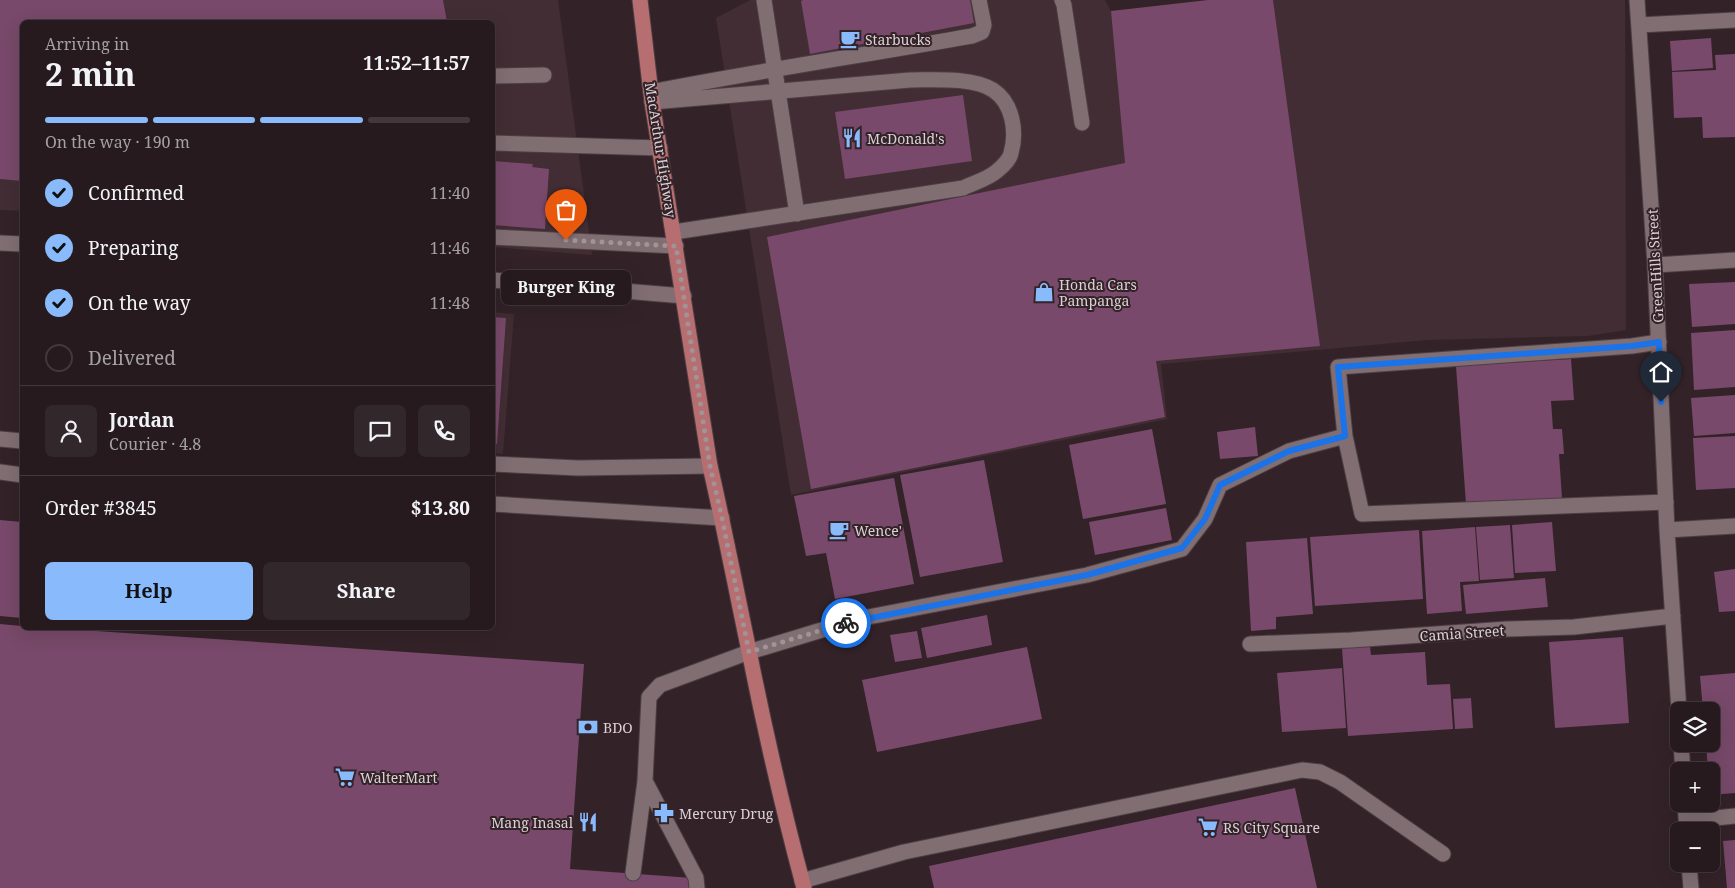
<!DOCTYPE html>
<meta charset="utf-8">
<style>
:root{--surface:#261a1e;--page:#32272b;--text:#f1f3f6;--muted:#a4a1a4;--line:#42383c;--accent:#89bafc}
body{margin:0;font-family:"Noto Serif",serif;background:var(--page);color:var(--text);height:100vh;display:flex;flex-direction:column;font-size:19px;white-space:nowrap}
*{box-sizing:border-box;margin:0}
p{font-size:16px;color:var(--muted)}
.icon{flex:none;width:28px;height:28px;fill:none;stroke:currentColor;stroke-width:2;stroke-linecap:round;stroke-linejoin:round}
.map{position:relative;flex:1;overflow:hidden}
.details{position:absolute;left:20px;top:20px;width:475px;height:610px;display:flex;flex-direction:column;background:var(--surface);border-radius:8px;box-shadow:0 5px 20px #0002,0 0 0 1px var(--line)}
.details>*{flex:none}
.controls{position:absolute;left:1670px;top:702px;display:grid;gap:10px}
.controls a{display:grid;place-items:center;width:50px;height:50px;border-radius:8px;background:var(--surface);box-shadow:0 5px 20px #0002,0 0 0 1px var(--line);font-size:25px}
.pin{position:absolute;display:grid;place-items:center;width:42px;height:42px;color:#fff;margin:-51px -21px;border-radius:50% 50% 50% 0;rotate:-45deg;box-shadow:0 0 5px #0007}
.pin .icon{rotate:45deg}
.courier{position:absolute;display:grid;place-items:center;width:50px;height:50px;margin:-25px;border:4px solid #1a73e8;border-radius:50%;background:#fff;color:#222;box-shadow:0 1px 6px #0007}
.bubble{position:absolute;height:35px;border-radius:8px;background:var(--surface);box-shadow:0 5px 20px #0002,0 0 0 1px var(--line);font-size:16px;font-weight:700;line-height:35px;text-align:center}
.headline em{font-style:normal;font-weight:700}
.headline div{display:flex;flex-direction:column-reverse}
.headline{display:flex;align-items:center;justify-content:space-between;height:85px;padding:0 25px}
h1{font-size:32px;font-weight:700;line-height:38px}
.bar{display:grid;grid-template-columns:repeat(4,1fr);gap:8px 5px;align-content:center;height:60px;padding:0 25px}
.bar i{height:6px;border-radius:4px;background:var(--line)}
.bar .current{background:var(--accent)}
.bar p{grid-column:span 4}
.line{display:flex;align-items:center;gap:12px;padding:0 25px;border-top:1px solid var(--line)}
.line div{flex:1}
.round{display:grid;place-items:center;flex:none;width:52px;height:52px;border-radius:8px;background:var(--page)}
ol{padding:0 25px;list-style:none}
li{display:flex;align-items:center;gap:15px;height:55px}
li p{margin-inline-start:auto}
li .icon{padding:5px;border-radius:50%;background:var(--accent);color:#111;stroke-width:4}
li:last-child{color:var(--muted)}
li i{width:28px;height:28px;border:2px solid var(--line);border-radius:50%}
.button{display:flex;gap:10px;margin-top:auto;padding:10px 25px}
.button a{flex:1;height:58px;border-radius:8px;background:var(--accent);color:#111;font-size:20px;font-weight:700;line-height:58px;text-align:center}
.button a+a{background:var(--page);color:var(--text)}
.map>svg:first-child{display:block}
</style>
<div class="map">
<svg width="1735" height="888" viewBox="0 0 1735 888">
<rect width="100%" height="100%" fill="#332328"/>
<path fill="#422d34" d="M 0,0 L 558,0 L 592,255 L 493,247 L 492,22 L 22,22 L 22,211 L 0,210 Z
M 750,0 L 1105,0 L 1111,11 L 1267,0 L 1625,0 L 1626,330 L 1588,336 L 1426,340 L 1161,364 L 1167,419 L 791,495 L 716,18 Z
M 492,312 L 514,314 L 503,454 L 493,453 Z"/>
<path fill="#78496a" d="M 0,0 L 443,0 L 447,22 L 391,20 L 391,22 L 22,22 L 22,181 L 0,179 Z
M 803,0 L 970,0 L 974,23 L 810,54 L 801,1 Z
M 1208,0 L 1273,0 L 1320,346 L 1156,361 L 1165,417 L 811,489 L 767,237 L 1125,163 L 1111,11 Z
M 1711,38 L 1713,68 L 1672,71 L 1670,41 Z
M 1735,54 L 1735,137 L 1703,138 L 1702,117 L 1674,118 L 1672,72 L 1716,70 L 1715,55 Z
M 963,95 L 972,161 L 845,179 L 835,112 Z
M 492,161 L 533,164 L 532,167 L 549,169 L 545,229 L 492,225 Z
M 1735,282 L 1735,324 L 1692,327 L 1689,284 Z
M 492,317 L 506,318 L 497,444 L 492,443 Z
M 1735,330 L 1735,387 L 1694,390 L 1691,333 Z
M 1571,359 L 1574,400 L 1551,401 L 1553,429 L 1562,429 L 1564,454 L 1559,454 L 1562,498 L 1466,504 L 1456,366 Z
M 1735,395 L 1735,433 L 1694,436 L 1691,398 Z
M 1255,427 L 1258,456 L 1220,459 L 1217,432 Z
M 1152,429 L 1166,504 L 1083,519 L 1069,445 Z
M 1735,436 L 1735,488 L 1696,490 L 1693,438 Z
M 984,460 L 1003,562 L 920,577 L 900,475 Z
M 894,478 L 914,584 L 835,599 L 826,553 L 806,556 L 794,496 Z
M 1166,508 L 1172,540 L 1095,555 L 1089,522 Z
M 0,520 L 22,522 L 22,618 L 0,616 Z
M 1552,522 L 1556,571 L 1515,573 L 1512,525 Z
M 1510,525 L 1514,578 L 1480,580 L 1476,527 Z
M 1475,527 L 1479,581 L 1460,582 L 1462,611 L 1427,614 L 1422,531 Z
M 1419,530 L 1423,599 L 1315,606 L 1310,537 Z
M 1307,538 L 1313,614 L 1276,617 L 1276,629 L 1251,631 L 1246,542 Z
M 1735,569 L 1735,611 L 1719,612 L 1714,572 Z
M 1545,578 L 1548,607 L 1466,614 L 1463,585 Z
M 987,615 L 992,645 L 927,658 L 921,628 Z
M 0,624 L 22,626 L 22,628 L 51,628 L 584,664 L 570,869 L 692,878 L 691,888 L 0,888 Z
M 917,631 L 922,658 L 895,662 L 890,635 Z
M 1623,637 L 1629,723 L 1555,728 L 1549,642 Z
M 1370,646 L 1371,655 L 1425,652 L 1427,685 L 1450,684 L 1453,729 L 1348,736 L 1342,648 Z
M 1027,647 L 1042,719 L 877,752 L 862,680 Z
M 1342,668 L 1346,728 L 1282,732 L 1277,673 Z
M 1735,673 L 1735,793 L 1711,795 L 1711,771 L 1708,771 L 1706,744 L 1711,744 L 1711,711 L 1703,711 L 1700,676 Z
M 1471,698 L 1473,728 L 1455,729 L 1453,699 Z
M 1295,788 L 1317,888 L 934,888 L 929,866 Z
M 1735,840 L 1735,888 L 1727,888 L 1723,841 Z"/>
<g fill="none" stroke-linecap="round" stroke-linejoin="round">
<defs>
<path id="service" d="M 764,0 L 797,214
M 1062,0 L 1064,5 L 1082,123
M 492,76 L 544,75
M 651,92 C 757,71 865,55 972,36 L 982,32 L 984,25 L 979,0
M 652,102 L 910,80 C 933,80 973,77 993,90 C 1013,103 1017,132 1011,153 C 1010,159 1002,167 997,171 C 988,179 973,183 963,188 L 674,232
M 492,143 L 660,148
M 492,237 L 676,246
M 1345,436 L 1338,367 L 1632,346 L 1659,342
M 645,781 L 696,878 L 697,888
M 633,873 L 645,781 L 649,697 L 660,685 L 749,652 L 858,619 L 1087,575 L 1182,549 L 1205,519 L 1220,485 L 1289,451 L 1345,436 L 1362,514 L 1666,502
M 802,881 L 904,852 L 1302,770 L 1320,772 L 1340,782 L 1443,854"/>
<path id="minor" d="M 1637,0 L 1655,265 L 1667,530 L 1679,711
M 1639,25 L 1735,20
M 0,243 L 22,244
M 1655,265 L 1735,260
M 492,280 L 684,296
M 0,439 L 22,441
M 492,464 L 578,468 L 710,466
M 0,472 L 22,475
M 492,504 L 722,518
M 1667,530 L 1735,526
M 1250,644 L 1351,640 L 1507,629 L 1574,627 L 1673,616
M 1681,744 L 1683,771
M 1685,804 L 1687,831
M 1687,821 L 1735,816
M 1689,864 L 1691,888"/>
<path id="trunk" d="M 640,0 L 652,102 L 710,466 C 724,527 736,589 749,651 C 765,731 783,810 804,888"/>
</defs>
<use href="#service" stroke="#4c3f44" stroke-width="17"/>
<use href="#minor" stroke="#4c3f44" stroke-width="17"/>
<use href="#trunk" stroke="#4c3f44" stroke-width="17"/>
<use href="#service" stroke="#806e73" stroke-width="15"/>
<use href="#minor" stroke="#806e73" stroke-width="15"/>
<use href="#trunk" stroke="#b66e70" stroke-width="15"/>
</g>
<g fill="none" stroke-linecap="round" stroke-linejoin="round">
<path stroke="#a09498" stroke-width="5" stroke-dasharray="0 9" d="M 566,240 L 676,246 L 710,466 L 722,518 L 749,652 L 846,623"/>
<path stroke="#1a73e8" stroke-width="6" d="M 846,623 L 1087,575 L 1182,548 L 1205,519 L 1220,485 L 1289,451 L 1345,436 L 1338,367 L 1632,346 L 1659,342 L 1661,402"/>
</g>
<defs>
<symbol id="cafe-bare" viewBox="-9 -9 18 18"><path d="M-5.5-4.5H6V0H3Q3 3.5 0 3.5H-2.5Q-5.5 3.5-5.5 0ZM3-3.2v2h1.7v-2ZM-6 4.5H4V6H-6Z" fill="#89bafc" stroke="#332328" stroke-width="2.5" paint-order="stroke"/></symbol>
<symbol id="restaurant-bare" viewBox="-9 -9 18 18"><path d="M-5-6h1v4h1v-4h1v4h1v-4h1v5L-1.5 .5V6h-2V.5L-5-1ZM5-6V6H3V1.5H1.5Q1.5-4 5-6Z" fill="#89bafc" stroke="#332328" stroke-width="2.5" paint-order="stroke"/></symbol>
<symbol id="shop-bare" viewBox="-9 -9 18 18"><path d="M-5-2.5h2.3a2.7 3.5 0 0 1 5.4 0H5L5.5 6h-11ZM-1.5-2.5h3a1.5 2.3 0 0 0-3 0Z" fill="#89bafc" stroke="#332328" stroke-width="2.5" paint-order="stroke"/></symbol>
<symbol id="bank-bare" viewBox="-9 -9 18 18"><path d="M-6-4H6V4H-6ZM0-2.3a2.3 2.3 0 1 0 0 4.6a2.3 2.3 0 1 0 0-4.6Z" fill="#89bafc" stroke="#332328" stroke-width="2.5" paint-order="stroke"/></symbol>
<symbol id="supermarket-bare" viewBox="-9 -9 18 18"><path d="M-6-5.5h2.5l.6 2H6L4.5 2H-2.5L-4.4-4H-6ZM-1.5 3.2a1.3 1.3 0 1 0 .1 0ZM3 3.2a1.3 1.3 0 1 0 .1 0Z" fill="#89bafc" stroke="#332328" stroke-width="2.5" paint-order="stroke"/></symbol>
<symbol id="pharmacy-bare" viewBox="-9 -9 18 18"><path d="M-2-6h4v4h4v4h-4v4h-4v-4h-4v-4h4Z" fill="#89bafc" stroke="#332328" stroke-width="2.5" paint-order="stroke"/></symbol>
</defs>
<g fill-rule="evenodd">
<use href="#cafe-bare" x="836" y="25" width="28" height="28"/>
<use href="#restaurant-bare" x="838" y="124" width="28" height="28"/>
<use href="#shop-bare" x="1030" y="278" width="28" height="28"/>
<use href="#cafe-bare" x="825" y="516" width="28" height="28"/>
<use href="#bank-bare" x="574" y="713" width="28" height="28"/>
<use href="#supermarket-bare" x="331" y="763" width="28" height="28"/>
<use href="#pharmacy-bare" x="650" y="799" width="28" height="28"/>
<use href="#restaurant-bare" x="574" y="808" width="28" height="28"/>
<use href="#supermarket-bare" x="1194" y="813" width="28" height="28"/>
</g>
<g text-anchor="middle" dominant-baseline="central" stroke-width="4" stroke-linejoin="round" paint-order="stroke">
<g font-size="14" fill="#dbd1d4" stroke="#332328" text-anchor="start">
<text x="865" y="39">Starbucks</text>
<text x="867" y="138">McDonald's</text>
<text x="1059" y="284">Honda Cars<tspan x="1059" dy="16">Pampanga</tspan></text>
<text x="854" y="530">Wence'</text>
<text x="603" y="727">BDO</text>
<text x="360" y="777">WalterMart</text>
<text x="679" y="813">Mercury Drug</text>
<text x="573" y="822" text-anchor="end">Mang Inasal</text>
<text x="1223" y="827">RS City Square</text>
</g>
<g font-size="14" fill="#dbd1d4" stroke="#332328">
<text transform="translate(661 150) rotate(81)">MacArthur Highway</text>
<text transform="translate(1655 266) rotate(-93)">GreenHills Street</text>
<text transform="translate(1462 633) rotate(-4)">Camia Street</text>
</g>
</g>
</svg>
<div class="controls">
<a><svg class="icon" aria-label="layers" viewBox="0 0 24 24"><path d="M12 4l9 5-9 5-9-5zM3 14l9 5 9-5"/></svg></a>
<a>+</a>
<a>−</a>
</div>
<div class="pin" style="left:566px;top:240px;background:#ea580c"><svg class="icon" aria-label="bag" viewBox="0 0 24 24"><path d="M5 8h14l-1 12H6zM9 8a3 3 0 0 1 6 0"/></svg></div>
<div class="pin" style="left:1661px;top:402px;background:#1f2937"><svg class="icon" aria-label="home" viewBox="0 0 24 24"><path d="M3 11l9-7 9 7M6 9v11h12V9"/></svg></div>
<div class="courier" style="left:846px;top:623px"><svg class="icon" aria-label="bike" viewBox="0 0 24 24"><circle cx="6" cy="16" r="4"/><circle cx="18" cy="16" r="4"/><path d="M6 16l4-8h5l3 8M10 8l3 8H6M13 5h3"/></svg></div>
<div class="bubble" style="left:501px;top:270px;width:130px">Burger King</div>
<section class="details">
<div class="headline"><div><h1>2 min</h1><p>Arriving in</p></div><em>11:52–11:57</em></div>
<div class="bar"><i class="current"></i><i class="current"></i><i class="current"></i><i></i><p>On the way · 190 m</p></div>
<ol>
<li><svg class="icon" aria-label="check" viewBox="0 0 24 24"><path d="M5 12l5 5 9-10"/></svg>Confirmed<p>11:40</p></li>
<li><svg class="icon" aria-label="check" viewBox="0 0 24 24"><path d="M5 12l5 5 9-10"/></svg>Preparing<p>11:46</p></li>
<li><svg class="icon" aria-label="check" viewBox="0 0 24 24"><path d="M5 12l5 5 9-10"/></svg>On the way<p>11:48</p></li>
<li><i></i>Delivered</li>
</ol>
<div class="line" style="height:90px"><a class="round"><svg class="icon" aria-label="person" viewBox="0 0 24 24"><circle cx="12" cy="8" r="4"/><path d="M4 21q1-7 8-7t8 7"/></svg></a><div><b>Jordan</b><p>Courier · 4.8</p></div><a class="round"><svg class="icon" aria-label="chat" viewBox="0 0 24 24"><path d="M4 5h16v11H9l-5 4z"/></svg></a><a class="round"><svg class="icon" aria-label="phone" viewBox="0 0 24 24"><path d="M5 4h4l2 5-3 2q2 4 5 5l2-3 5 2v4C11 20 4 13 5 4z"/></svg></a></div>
<div class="line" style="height:65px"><div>Order #3845</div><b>$13.80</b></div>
<div class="button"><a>Help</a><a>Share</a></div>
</section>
</div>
